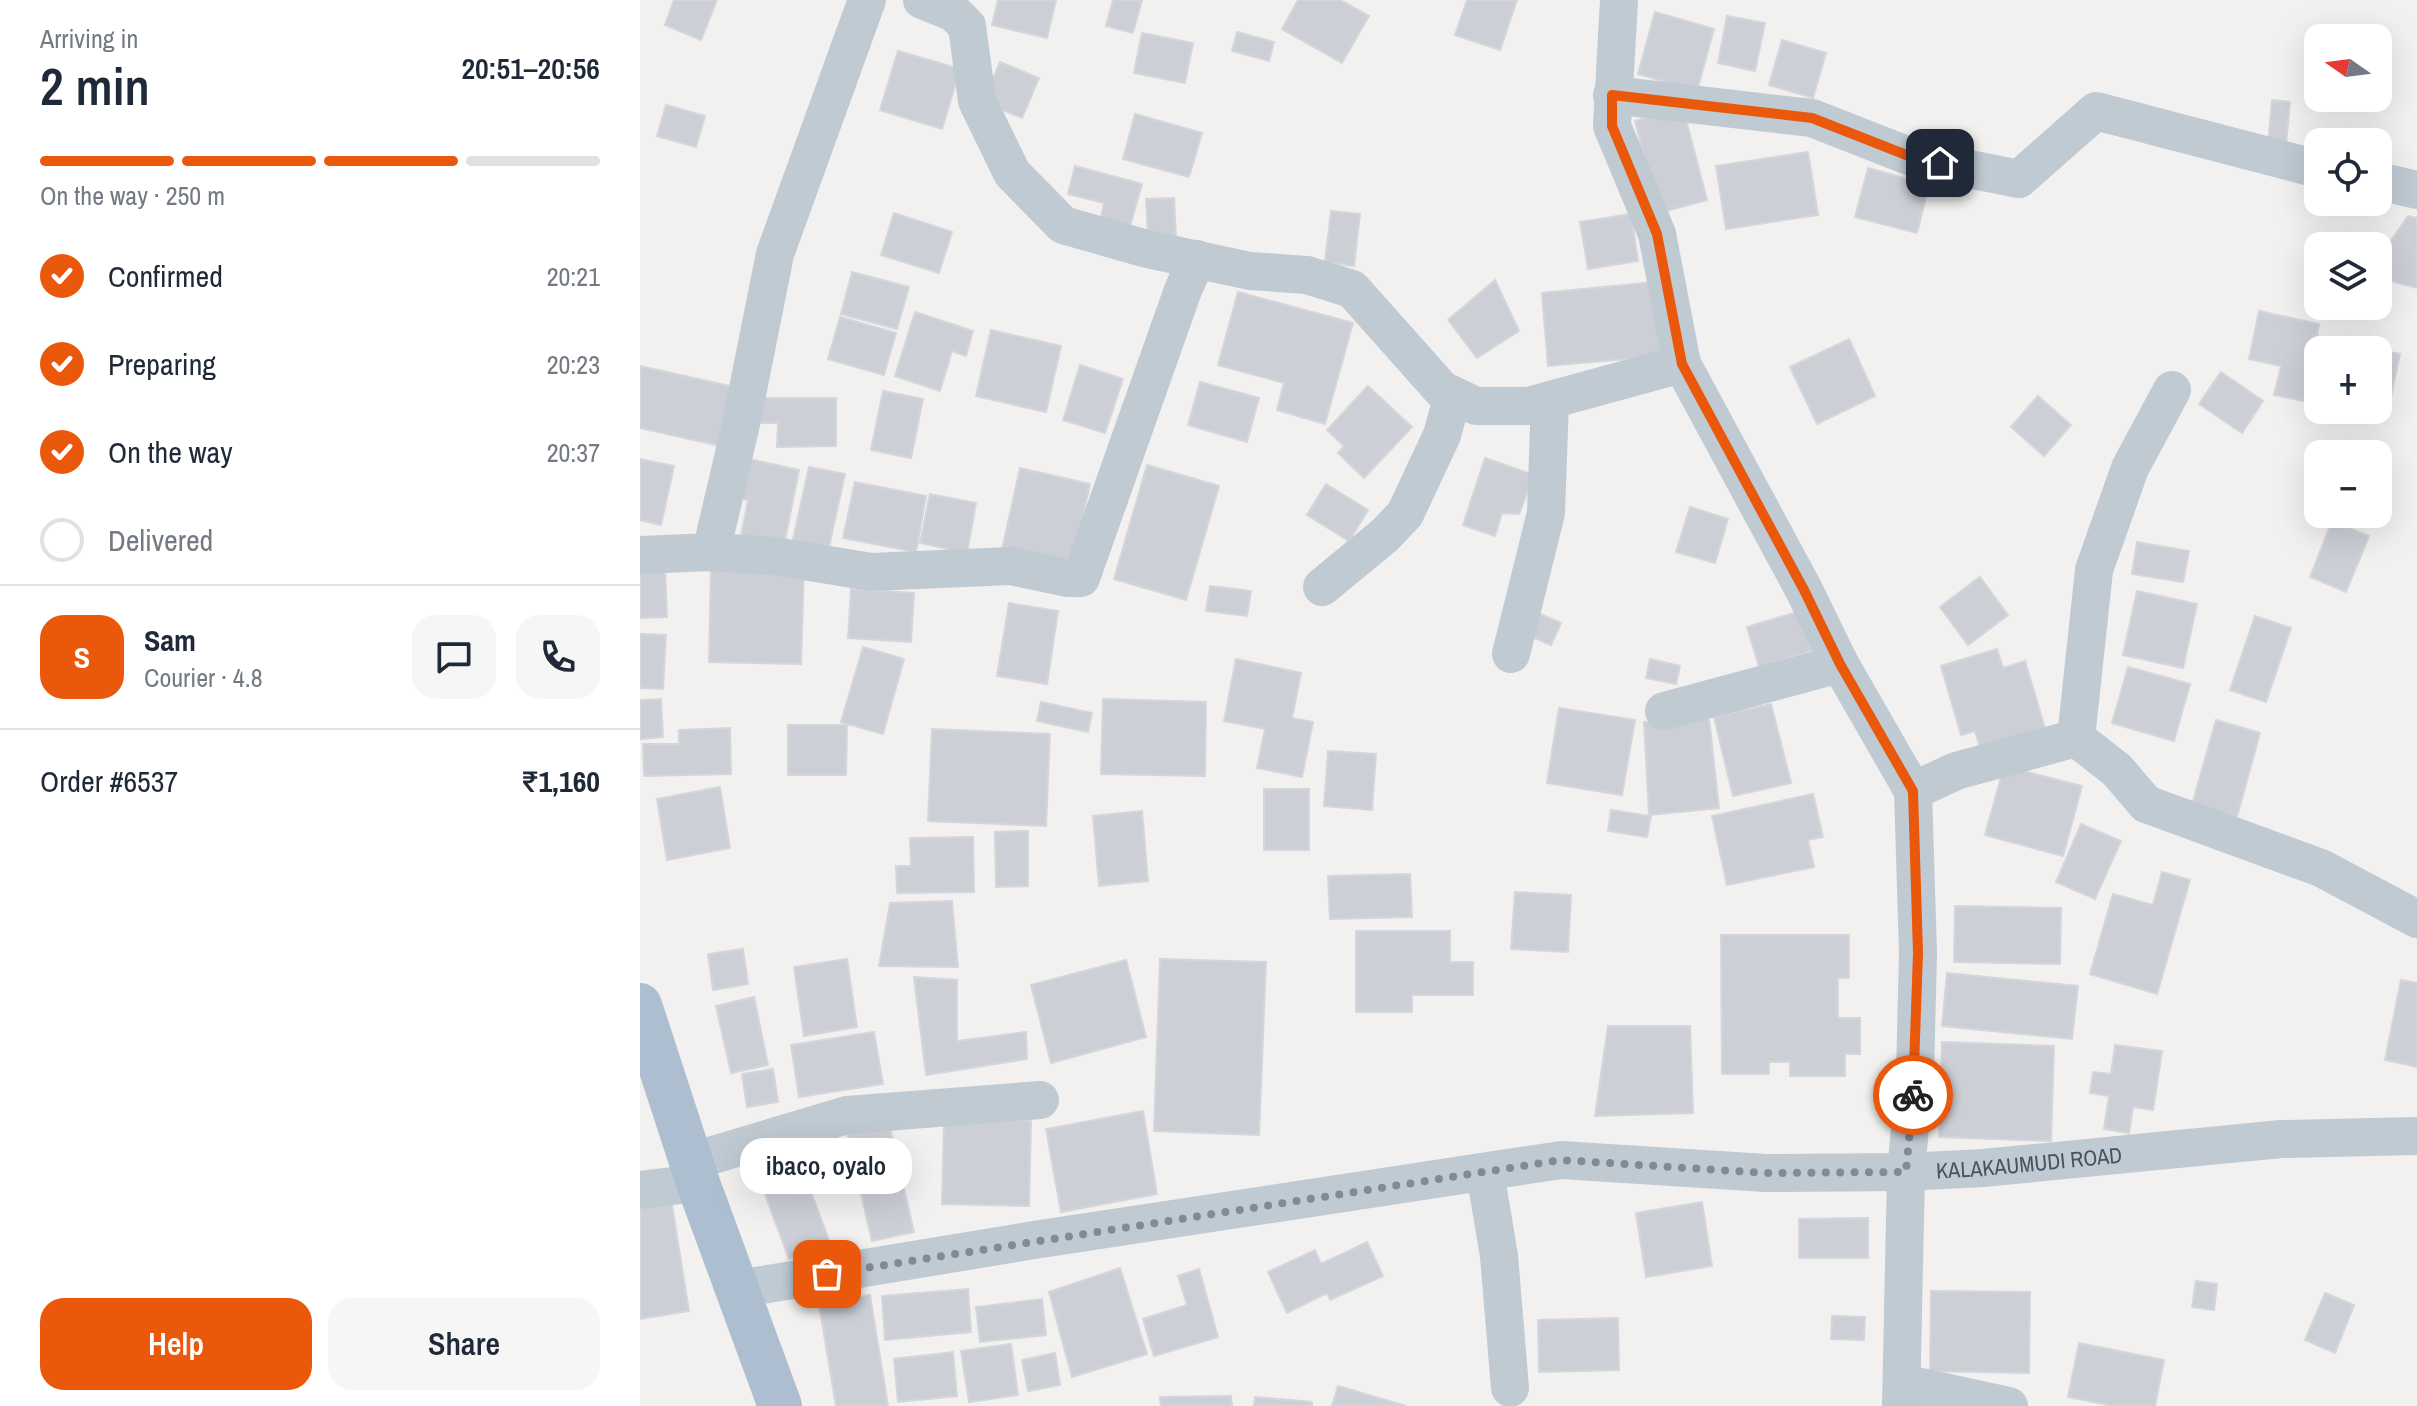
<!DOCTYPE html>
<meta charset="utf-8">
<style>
:root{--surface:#fff;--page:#f6f6f7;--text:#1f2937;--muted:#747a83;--line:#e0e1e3;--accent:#ea580c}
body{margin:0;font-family:"Archivo Narrow",sans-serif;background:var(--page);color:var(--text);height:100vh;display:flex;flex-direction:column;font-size:30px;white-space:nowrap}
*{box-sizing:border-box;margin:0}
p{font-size:26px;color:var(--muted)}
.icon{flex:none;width:44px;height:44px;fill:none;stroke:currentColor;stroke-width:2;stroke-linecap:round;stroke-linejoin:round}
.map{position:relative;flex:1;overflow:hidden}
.details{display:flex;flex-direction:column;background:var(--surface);width:640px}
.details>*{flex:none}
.needle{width:52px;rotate:284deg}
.fabs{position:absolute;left:1664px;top:24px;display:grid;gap:16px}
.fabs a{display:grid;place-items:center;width:88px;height:88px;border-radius:16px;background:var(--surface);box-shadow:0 8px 32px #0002;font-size:40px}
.pin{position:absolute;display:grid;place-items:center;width:68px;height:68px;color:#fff;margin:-34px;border-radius:16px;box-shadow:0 4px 12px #0006}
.courier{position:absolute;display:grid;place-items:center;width:80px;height:80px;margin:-40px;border:6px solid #ea580c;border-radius:50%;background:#fff;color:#222;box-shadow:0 2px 10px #0007}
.bubble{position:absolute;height:56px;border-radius:24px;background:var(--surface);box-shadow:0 8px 32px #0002;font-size:26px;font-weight:600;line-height:56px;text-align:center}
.headline em{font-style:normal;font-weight:600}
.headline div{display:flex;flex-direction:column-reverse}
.headline{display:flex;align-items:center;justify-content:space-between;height:136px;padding:0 40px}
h1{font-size:52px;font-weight:600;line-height:60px}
.bar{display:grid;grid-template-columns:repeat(4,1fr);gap:12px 8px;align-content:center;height:96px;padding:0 40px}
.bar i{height:10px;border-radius:6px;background:var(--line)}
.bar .active{background:var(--accent)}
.bar p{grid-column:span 4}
.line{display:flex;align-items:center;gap:20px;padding:0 40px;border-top:2px solid var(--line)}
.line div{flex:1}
.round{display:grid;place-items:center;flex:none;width:84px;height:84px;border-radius:24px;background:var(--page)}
ol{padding:0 40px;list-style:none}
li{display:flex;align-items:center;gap:24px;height:88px}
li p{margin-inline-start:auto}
li .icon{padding:8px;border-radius:50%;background:var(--accent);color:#fff;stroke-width:4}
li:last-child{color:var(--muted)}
li i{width:44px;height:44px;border:4px solid var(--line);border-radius:50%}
.button{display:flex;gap:16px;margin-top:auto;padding:16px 40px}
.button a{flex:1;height:92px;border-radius:24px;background:var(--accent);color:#fff;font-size:32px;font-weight:600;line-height:92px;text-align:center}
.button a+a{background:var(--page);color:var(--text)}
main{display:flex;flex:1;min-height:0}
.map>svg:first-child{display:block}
</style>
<main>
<section class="details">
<div class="headline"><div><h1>2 min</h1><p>Arriving in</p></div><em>20:51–20:56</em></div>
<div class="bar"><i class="active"></i><i class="active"></i><i class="active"></i><i></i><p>On the way · 250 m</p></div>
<ol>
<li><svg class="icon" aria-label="check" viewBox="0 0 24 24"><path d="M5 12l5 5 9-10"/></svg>Confirmed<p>20:21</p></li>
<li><svg class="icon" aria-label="check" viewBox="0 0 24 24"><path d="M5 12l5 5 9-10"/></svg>Preparing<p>20:23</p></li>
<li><svg class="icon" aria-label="check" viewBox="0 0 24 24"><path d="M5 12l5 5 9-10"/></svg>On the way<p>20:37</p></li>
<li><i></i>Delivered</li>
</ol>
<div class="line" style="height:144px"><b class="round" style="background:var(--accent);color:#fff">S</b><div><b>Sam</b><p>Courier · 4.8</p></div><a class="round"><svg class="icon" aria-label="chat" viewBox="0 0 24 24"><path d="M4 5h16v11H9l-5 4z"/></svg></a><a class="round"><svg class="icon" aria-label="phone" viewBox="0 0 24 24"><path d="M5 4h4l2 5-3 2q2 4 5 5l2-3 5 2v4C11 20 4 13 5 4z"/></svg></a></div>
<div class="line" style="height:104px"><div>Order #6537</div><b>₹1,160</b></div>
<div class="button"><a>Help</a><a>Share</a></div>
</section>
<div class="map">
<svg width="1777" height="1406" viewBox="0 0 1777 1406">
<rect width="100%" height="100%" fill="#f3f0f0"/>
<path fill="#cccfd6" stroke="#d4d6dc" stroke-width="2" d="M 34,0 L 77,0 L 61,40 L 25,25 Z
M 358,0 L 416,0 L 407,38 L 352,25 Z
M 473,0 L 502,0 L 493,33 L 466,26 Z
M 658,0 L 700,0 L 729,16 L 702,63 L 642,29 Z
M 827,0 L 877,0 L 860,50 L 815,35 Z
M 1015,12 L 1074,29 L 1057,91 L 998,74 Z
M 1087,16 L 1125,23 L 1115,71 L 1078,63 Z
M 597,32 L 634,42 L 629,61 L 592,51 Z
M 502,33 L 553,43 L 545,83 L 494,73 Z
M 1142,40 L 1186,53 L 1173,98 L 1129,85 Z
M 258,51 L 320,69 L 302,129 L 240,110 Z
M 360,62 L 399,78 L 382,118 L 343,102 Z
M 1632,100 L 1650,102 L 1646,145 L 1628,143 Z
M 26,105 L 65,116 L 56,147 L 17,136 Z
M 1043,108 L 1067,200 L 1019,213 L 995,121 Z
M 495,114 L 562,133 L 549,177 L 483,159 Z
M 1168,152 L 1178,215 L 1086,229 L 1076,166 Z
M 435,166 L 502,184 L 489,230 L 460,222 L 464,203 L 428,194 Z
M 1228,168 L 1289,185 L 1277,233 L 1215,217 Z
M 534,198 L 536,237 L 508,237 L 506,199 Z
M 691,211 L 720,214 L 714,266 L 685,262 Z
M 254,213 L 312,232 L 299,273 L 241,255 Z
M 991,214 L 998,261 L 948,269 L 940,222 Z
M 1768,216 L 1777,218 L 1777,288 L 1738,278 L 1738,259 Z
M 212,272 L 269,287 L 257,329 L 201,314 Z
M 855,280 L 879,331 L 837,358 L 808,320 Z
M 1014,282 L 1021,356 L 908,366 L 902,293 Z
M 598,292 L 713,323 L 685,424 L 637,410 L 644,383 L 578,365 Z
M 1619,311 L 1679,324 L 1677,336 L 1760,354 L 1746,419 L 1704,410 L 1738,410 L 1738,350 L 1678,350 L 1678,404 L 1634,395 L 1641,366 L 1609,359 Z
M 275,312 L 333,331 L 326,356 L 312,351 L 300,391 L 255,376 Z
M 200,317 L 256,333 L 244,375 L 188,359 Z
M 351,330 L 421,346 L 406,412 L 336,396 Z
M 1209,339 L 1235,396 L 1177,424 L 1150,367 Z
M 440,365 L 483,379 L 465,433 L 423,420 Z
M 0,366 L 94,387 L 81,446 L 0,428 Z
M 1581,372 L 1623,401 L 1602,433 L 1559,404 Z
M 560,382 L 619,398 L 607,442 L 548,425 Z
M 728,386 L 772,427 L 724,478 L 698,453 L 704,446 L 687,430 Z
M 243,391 L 283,399 L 271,458 L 231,450 Z
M 1398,396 L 1431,425 L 1404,456 L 1371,427 Z
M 120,398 L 196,398 L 196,446 L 137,447 L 138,423 L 120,423 Z
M 845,458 L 894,475 L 879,514 L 862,513 L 855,536 L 823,525 Z
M 0,459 L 34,466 L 21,525 L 0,520 Z
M 109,459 L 159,470 L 144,545 L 101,536 L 108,500 L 100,499 Z
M 507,465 L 579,486 L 546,600 L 474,579 Z
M 169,467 L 205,474 L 186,561 L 150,553 Z
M 380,468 L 450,484 L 431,569 L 361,554 Z
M 215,482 L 286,496 L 276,552 L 203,538 Z
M 686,484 L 728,510 L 709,541 L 667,515 Z
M 290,494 L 336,503 L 327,553 L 280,543 Z
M 1050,507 L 1088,519 L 1075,563 L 1036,552 Z
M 1692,521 L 1729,536 L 1706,592 L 1670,577 Z
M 1497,542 L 1549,551 L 1543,582 L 1492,574 Z
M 71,565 L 164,568 L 161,664 L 69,662 Z
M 25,568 L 27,617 L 0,618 L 0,569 Z
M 1340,577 L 1368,615 L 1328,645 L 1300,607 Z
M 570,586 L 611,591 L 607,616 L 566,611 Z
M 211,589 L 274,593 L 271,642 L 208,638 Z
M 1497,591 L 1557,604 L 1543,668 L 1483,655 Z
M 369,603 L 418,611 L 407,684 L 357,676 Z
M 891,610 L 921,623 L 911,645 L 882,633 Z
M 1164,610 L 1175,650 L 1119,667 L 1107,627 Z
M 1615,616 L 1651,628 L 1626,702 L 1590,690 Z
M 0,634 L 26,635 L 23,689 L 0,688 Z
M 223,647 L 264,659 L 243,734 L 201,722 Z
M 1357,649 L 1363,668 L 1385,661 L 1407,735 L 1342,754 L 1335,731 L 1321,735 L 1301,666 Z
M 596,659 L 661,673 L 652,718 L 673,722 L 662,777 L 617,768 L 625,729 L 584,721 Z
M 1010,659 L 1040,666 L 1036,684 L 1006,678 Z
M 1488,667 L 1550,684 L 1534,741 L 1472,723 Z
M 21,699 L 23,737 L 0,739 L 0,700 Z
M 463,699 L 566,702 L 565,776 L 461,774 Z
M 401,702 L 452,713 L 448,732 L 397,721 Z
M 1131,704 L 1151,783 L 1093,796 L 1074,717 Z
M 919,708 L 995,720 L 982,795 L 907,783 Z
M 1069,718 L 1079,808 L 1009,815 L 1004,722 Z
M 1576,720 L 1620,733 L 1595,824 L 1550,812 Z
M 148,725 L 207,725 L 206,775 L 148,775 Z
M 90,728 L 91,774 L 4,776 L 3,744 L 39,744 L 39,730 Z
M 292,729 L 410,734 L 406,826 L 288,821 Z
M 688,751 L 736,754 L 732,810 L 684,806 Z
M 1364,766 L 1442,786 L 1423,856 L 1345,835 Z
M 80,787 L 90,848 L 27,860 L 17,799 Z
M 624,789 L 669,789 L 669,850 L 624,850 Z
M 1173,794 L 1183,837 L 1168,840 L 1174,867 L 1087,885 L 1072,816 Z
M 971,810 L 1011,816 L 1007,837 L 968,831 Z
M 502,811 L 508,881 L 459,886 L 453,816 Z
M 1441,824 L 1481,841 L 1455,899 L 1416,882 Z
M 388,831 L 388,886 L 356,887 L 355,832 Z
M 333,837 L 334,892 L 257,893 L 256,866 L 271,866 L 270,838 Z
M 1522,872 L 1550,880 L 1517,994 L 1450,974 L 1473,894 L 1513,905 Z
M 770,874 L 772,917 L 690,919 L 688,876 Z
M 875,892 L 931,895 L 928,952 L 871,949 Z
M 312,901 L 318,967 L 239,966 L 250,903 Z
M 1315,906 L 1421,908 L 1420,964 L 1314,962 Z
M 716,931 L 810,931 L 810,962 L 833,962 L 833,995 L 772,995 L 772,1012 L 716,1012 Z
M 1081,935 L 1209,935 L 1209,978 L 1198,978 L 1198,1018 L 1220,1018 L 1220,1054 L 1205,1054 L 1205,1076 L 1150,1076 L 1150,1062 L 1129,1062 L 1129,1074 L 1082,1074 Z
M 103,949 L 108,984 L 73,990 L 68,954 Z
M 207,959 L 217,1027 L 164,1036 L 154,967 Z
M 520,959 L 626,962 L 619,1135 L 514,1131 Z
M 486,960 L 506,1037 L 411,1063 L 391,985 Z
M 1307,973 L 1438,986 L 1432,1039 L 1302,1026 Z
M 274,977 L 317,980 L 317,1041 L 386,1032 L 387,1059 L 286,1075 Z
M 1761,980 L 1777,983 L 1777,1067 L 1745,1060 Z
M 114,997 L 128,1065 L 91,1073 L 76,1006 Z
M 968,1026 L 1050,1026 L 1053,1113 L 955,1116 Z
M 234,1032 L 243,1084 L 159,1097 L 151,1045 Z
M 1302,1042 L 1414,1046 L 1411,1141 L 1299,1137 Z
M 1475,1045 L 1522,1051 L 1513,1110 L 1493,1107 L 1489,1133 L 1464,1129 L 1469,1096 L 1450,1093 L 1453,1072 L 1471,1074 Z
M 133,1069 L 138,1102 L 107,1107 L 102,1074 Z
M 503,1111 L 517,1194 L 421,1212 L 406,1129 Z
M 304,1118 L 391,1121 L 389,1206 L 302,1204 Z
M 249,1124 L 274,1232 L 232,1241 L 207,1133 Z
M 157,1154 L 190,1243 L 149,1259 L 116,1170 Z
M 31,1199 L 49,1311 L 0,1319 L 0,1204 Z
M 1062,1202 L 1072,1266 L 1006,1277 L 996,1213 Z
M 1228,1218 L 1228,1258 L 1159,1258 L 1159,1219 Z
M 727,1242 L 743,1276 L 690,1300 L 687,1293 L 647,1313 L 628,1272 L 675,1250 L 681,1264 Z
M 480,1268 L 507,1354 L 432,1377 L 409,1292 Z
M 559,1269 L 578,1337 L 514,1356 L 503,1319 L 547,1305 L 538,1276 Z
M 1556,1281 L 1577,1284 L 1574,1310 L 1552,1307 Z
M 328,1289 L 331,1332 L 245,1340 L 242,1296 Z
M 1291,1291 L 1390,1292 L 1389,1373 L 1290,1371 Z
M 1685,1293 L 1714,1305 L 1695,1353 L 1665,1340 Z
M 230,1295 L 248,1406 L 196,1406 L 179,1304 Z
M 402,1299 L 406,1335 L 340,1342 L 336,1307 Z
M 1192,1316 L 1225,1317 L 1224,1340 L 1191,1339 Z
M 978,1318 L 979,1370 L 899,1372 L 898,1320 Z
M 1439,1343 L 1524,1360 L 1515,1406 L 1473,1406 L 1428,1397 Z
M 371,1344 L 378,1395 L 329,1402 L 321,1351 Z
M 313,1352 L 317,1396 L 258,1402 L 254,1359 Z
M 415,1353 L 420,1385 L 388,1391 L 382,1360 Z
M 698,1386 L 766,1406 L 692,1406 Z
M 591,1396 L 592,1406 L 521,1406 L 520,1397 Z
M 615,1397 L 672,1402 L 672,1406 L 614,1406 Z"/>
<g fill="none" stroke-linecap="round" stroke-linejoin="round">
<g stroke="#c0cad3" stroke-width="38">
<path d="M 282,0 L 314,13 L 327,26 L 337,101 L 372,173 L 423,225 L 507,249 L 610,271 L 667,275 L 712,289 L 802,390 L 836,406 L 888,406 L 1042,364 L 1017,234 L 972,126 L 979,0"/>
<path d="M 972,95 L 1172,118 L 1274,158 L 1379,179 L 1456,111 L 1678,169"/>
<path d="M 1738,181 L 1777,190"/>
<path d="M 1042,364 L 1164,590 L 1200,664 L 1273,791 L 1278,953 L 1275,1073 L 1266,1172 L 1261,1406"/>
<path d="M 1532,390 L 1490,468 L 1454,570 L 1436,738 L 1477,770 L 1506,804 L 1681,868 L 1777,919"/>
<path d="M 71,552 L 101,424 L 135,254 L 227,0"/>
<path d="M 0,555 L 71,552 L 134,556 L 231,572 L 371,566 L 427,578 L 441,578 L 543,290 L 557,259"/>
<path d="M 682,587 L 745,535 L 765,514 L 802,435 L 813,395"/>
<path d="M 871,654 L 906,513 L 910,400"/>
<path d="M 1024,711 L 1200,664"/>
<path d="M 1273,791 L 1316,771 L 1436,738"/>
<path d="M 53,1161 L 207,1115 L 400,1100"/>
<path d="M 845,1172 L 859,1256 L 870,1388"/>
<path d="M 0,1190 L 58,1183"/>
<path id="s1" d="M 98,1289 L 394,1240 L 921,1160 L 1126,1173 L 1266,1172 L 1343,1168 L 1641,1139 L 1777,1136"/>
<path d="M 1263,1383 L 1369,1406"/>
</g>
<path stroke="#aebed1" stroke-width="44" d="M 0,1005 L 58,1183 L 140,1406"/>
</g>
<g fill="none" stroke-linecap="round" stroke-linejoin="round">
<path stroke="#838a92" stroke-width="8" stroke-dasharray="0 14.4" d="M 187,1274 L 921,1160 L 1126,1173 L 1266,1172 L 1273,1095"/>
<path stroke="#ea580c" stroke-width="10" d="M 1273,1095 L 1278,953 L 1273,791 L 1200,664 L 1164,590 L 1042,364 L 1017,234 L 972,126 L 972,95 L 1172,118 L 1274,158 L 1300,163"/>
</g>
<g text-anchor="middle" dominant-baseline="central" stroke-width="8" stroke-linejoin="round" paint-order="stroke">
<g font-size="22" fill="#475360" stroke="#fff">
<text stroke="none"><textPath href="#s1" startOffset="1302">KALAKAUMUDI ROAD</textPath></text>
</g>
</g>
</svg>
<div class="fabs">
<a><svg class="needle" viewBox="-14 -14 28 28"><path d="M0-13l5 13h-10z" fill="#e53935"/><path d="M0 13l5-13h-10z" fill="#747a83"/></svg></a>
<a><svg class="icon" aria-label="locate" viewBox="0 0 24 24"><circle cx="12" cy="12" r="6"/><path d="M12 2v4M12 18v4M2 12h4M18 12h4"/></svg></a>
<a><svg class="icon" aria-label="layers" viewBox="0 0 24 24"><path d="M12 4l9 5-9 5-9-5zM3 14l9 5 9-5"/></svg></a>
<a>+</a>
<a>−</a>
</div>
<div class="pin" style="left:187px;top:1274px;background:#ea580c"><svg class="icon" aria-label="bag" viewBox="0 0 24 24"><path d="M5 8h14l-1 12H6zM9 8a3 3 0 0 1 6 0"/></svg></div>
<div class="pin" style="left:1300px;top:163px;background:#1f2937"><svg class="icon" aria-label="home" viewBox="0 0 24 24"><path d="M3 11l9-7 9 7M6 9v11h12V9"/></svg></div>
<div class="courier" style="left:1273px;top:1095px"><svg class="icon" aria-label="bike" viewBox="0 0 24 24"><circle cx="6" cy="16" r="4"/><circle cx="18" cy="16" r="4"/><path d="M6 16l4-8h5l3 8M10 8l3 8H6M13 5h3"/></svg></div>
<div class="bubble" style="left:100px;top:1138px;width:172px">ibaco, oyalo</div>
</div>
</main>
